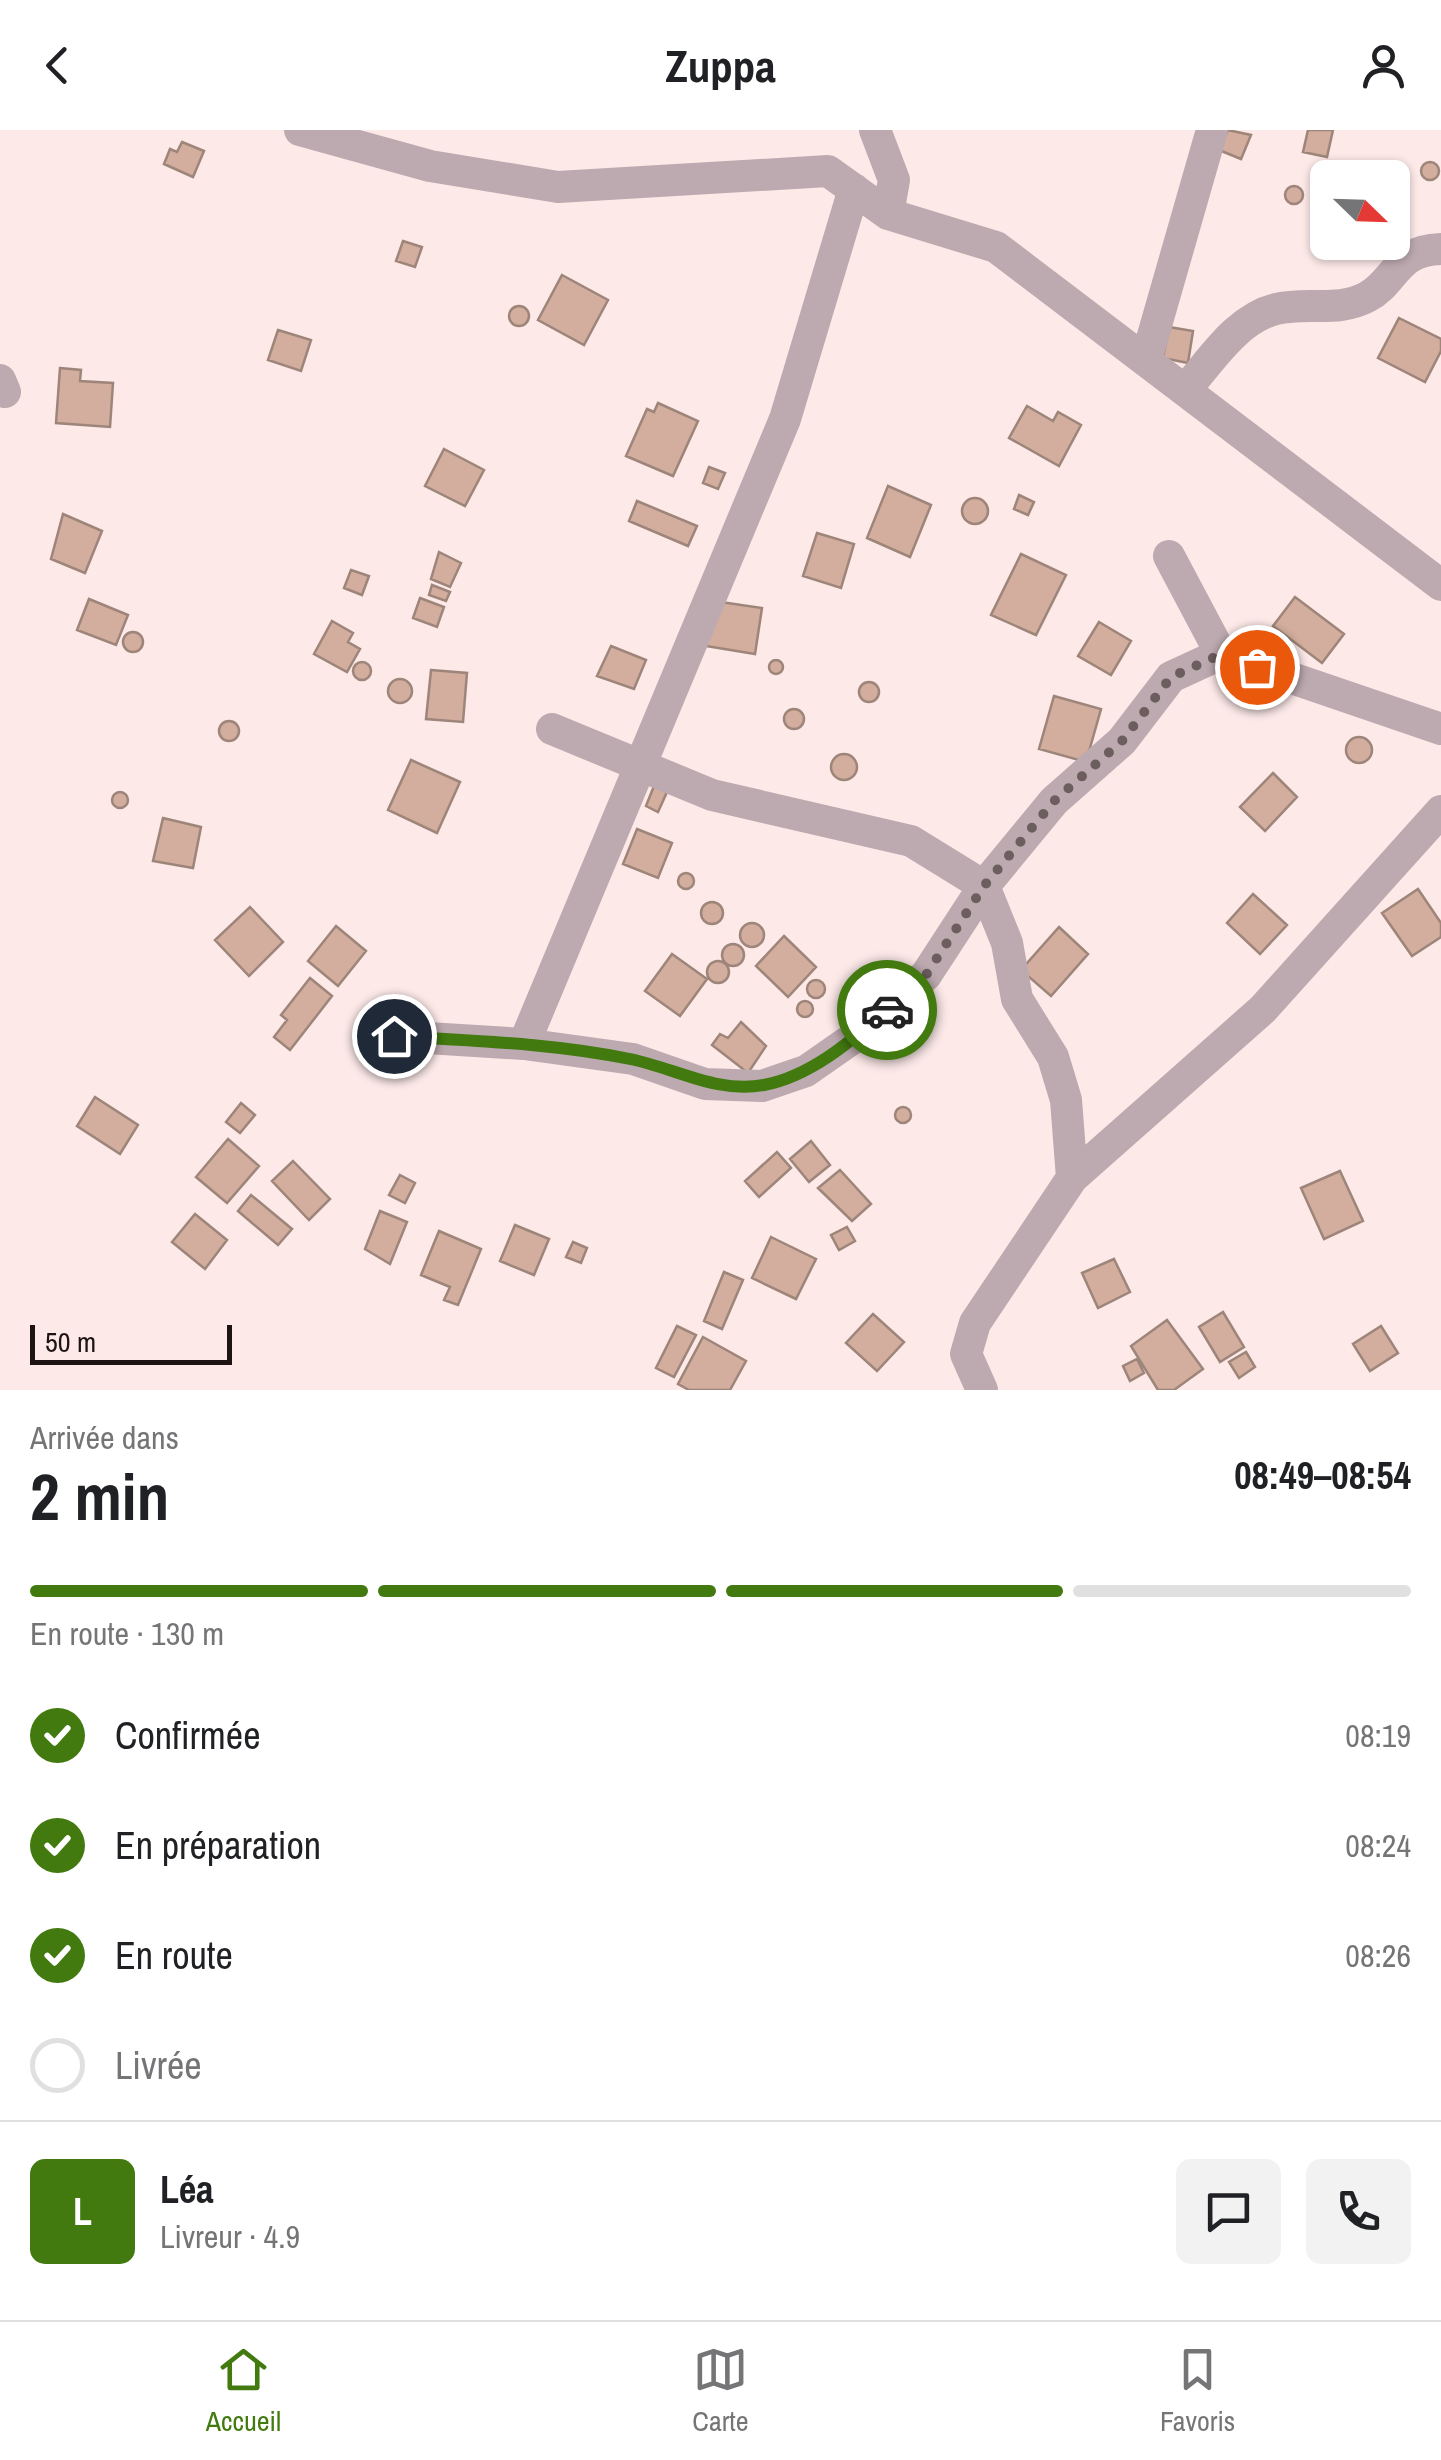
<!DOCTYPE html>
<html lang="fr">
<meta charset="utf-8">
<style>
:root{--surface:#fff;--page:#f2f2f2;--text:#202124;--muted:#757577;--line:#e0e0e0;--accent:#427a0f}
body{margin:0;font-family:"Archivo Narrow",sans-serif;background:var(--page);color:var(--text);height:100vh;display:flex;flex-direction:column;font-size:38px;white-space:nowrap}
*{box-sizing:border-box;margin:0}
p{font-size:32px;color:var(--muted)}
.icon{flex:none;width:55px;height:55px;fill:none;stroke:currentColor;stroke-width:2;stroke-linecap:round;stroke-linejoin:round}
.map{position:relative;height:1260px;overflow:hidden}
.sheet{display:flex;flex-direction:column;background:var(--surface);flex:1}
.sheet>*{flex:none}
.needle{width:65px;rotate:113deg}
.fabs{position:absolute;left:1310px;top:30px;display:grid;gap:20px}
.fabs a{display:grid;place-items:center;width:100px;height:100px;border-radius:15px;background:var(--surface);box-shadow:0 2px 8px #0004;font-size:50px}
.scale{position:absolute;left:30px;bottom:25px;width:202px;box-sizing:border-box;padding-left:10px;border:5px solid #1e1313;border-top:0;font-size:28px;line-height:35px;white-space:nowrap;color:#1e1313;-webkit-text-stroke:8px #fce9e8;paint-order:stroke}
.pin{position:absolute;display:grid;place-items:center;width:85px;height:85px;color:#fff;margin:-42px;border:5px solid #fff;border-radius:50%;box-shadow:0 2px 10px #0007}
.courier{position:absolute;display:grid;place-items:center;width:100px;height:100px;margin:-50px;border:8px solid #427a0f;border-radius:50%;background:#fff;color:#222;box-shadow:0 2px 12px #0007}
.headline em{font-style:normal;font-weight:700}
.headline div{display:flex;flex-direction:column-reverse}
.headline{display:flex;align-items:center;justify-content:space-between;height:170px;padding:0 30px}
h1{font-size:65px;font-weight:700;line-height:75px}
.bar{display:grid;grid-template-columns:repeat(4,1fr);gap:15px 10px;align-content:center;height:120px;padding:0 30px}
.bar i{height:12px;border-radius:8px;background:var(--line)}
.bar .current{background:var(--accent)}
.bar p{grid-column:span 4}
.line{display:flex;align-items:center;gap:25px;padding:0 30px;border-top:2px solid var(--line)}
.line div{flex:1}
.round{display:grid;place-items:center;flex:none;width:105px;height:105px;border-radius:15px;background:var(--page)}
ol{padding:0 30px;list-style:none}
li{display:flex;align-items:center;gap:30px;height:110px}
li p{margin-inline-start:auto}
li .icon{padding:10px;border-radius:50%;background:var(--accent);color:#fff;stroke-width:4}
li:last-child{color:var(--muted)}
li i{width:55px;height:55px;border:5px solid var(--line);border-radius:50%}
header{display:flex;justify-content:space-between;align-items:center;height:130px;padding:0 30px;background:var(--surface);font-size:45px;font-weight:700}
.menu{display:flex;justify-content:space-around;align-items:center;height:140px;border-top:2px solid var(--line);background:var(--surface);font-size:28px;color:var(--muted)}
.menu a{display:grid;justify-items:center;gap:5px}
.menu .current{color:var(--accent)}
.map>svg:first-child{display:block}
</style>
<header><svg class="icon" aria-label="back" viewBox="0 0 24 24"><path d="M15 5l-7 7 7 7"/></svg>Zuppa<svg class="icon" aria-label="person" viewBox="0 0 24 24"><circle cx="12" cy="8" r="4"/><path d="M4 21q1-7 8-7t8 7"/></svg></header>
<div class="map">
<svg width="1441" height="1260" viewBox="0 0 1441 1260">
<rect width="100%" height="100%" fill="#fce9e8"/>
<path fill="#d3ad9d" stroke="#9d857a" stroke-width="2.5" d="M 1228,0 L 1251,5 L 1241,29 L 1219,20 Z
M 1308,0 L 1333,0 L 1327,27 L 1303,22 Z
M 182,12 L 204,21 L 193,47 L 164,34 L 170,19 L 177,22 Z
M1421 41a9 9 0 1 1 18 0a9 9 0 1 1-18 0Z
M1285 65a9 9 0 1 1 18 0a9 9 0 1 1-18 0Z
M 403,111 L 422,117 L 415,137 L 396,131 Z
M 562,145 L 608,170 L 584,215 L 538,190 Z
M509 186a10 10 0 1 1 20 0a10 10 0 1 1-20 0Z
M 1399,188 L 1441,209 L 1441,221 L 1425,252 L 1378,228 Z
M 1169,197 L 1193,201 L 1188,233 L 1163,228 Z
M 278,200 L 311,210 L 301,241 L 268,230 Z
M 60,238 L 81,240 L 80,251 L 113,253 L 110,297 L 56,293 Z
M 658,273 L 698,291 L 673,346 L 626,326 L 647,279 L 654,282 Z
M 1027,276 L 1053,291 L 1058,282 L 1081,295 L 1059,336 L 1009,308 Z
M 444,319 L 484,340 L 465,376 L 425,356 Z
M 709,337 L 725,343 L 718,359 L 703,353 Z
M 888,356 L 931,375 L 910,427 L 867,408 Z
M 1019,365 L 1034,372 L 1028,385 L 1014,379 Z
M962 381a13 13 0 1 1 26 0a13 13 0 1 1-26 0Z
M 637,371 L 697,396 L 688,416 L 629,391 Z
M 63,384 L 102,401 L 85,443 L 51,429 Z
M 817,403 L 854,414 L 841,458 L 803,446 Z
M 439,422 L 461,433 L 450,457 L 431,449 Z
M 1021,424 L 1066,445 L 1036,505 L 991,485 Z
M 351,440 L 369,446 L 362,465 L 344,458 Z
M 432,455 L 450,462 L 446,471 L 429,465 Z
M 1295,467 L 1344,504 L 1322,533 L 1273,496 Z
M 420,468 L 444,477 L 437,497 L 413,488 Z
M 89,469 L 128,485 L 116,515 L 77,500 Z
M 714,471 L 762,478 L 755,524 L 706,516 Z
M 332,491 L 353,503 L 348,512 L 360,519 L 347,542 L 314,524 Z
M 1099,492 L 1131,511 L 1111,545 L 1078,526 Z
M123 512a10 10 0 1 1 20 0a10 10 0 1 1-20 0Z
M 611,516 L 646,530 L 634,559 L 597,546 Z
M769 537a7 7 0 1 1 14 0a7 7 0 1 1-14 0Z
M353 541a9 9 0 1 1 18 0a9 9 0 1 1-18 0Z
M 431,540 L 467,543 L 463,592 L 426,589 Z
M388 561a12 12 0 1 1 24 0a12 12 0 1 1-24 0Z
M859 562a10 10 0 1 1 20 0a10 10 0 1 1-20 0Z
M 1054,566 L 1101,579 L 1086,632 L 1039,619 Z
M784 589a10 10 0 1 1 20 0a10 10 0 1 1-20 0Z
M219 601a10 10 0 1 1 20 0a10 10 0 1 1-20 0Z
M1346 620a13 13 0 1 1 26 0a13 13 0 1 1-26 0Z
M831 637a13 13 0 1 1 26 0a13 13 0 1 1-26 0Z
M 411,630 L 460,652 L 437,703 L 388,680 Z
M 1273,643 L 1297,667 L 1265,701 L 1240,677 Z
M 654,656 L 667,662 L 658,682 L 646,676 Z
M112 670a8 8 0 1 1 16 0a8 8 0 1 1-16 0Z
M 163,688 L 201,697 L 193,738 L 153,731 Z
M 637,699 L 672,713 L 658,748 L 623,734 Z
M678 751a8 8 0 1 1 16 0a8 8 0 1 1-16 0Z
M 1418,759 L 1441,793 L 1441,807 L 1412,826 L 1382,783 Z
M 1253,764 L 1287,795 L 1260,824 L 1227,793 Z
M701 783a11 11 0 1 1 22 0a11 11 0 1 1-22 0Z
M 250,777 L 283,812 L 249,846 L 215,810 Z
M740 805a12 12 0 1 1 24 0a12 12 0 1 1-24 0Z
M 336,796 L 366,821 L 338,856 L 308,831 Z
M 1059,797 L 1088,824 L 1051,866 L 1021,840 Z
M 784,806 L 816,837 L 788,867 L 756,836 Z
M722 825a11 11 0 1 1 22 0a11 11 0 1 1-22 0Z
M 672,824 L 707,849 L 680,886 L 645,861 Z
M707 842a11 11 0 1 1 22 0a11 11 0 1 1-22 0Z
M 310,848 L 332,866 L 290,920 L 274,907 L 287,890 L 281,885 Z
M807 859a9 9 0 1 1 18 0a9 9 0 1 1-18 0Z
M797 879a8 8 0 1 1 16 0a8 8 0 1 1-16 0Z
M 741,892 L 766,916 L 748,943 L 712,915 L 720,904 L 728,908 Z
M 95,967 L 138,995 L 120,1024 L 77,996 Z
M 241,973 L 255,985 L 240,1003 L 226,992 Z
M895 985a8 8 0 1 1 16 0a8 8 0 1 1-16 0Z
M 228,1009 L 259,1036 L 227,1073 L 196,1047 Z
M 811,1011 L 830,1035 L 809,1052 L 790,1029 Z
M 777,1022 L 791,1038 L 759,1067 L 745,1051 Z
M 293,1031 L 330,1069 L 309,1090 L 272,1051 Z
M 840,1040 L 871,1074 L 852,1091 L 818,1058 Z
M 1340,1041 L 1363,1091 L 1324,1109 L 1301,1058 Z
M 400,1045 L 415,1053 L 405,1073 L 389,1065 Z
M 251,1065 L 292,1099 L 278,1115 L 238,1081 Z
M 380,1081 L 407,1092 L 390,1134 L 365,1119 Z
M 195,1084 L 227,1110 L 205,1139 L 172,1112 Z
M 515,1095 L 549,1109 L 534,1145 L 500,1131 Z
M 847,1097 L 855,1111 L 839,1120 L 831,1105 Z
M 439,1101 L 481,1119 L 458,1175 L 444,1170 L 450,1157 L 421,1145 Z
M 771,1107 L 816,1129 L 796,1169 L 752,1148 Z
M 573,1112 L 587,1118 L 581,1133 L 566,1127 Z
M 1114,1129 L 1130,1162 L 1098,1178 L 1082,1143 Z
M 724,1142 L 743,1150 L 722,1199 L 704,1191 Z
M 1223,1182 L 1244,1217 L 1220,1232 L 1199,1197 Z
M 873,1184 L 904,1212 L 877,1241 L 846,1213 Z
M 1167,1190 L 1203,1239 L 1174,1260 L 1158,1260 L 1131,1216 Z
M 677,1196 L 696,1205 L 674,1247 L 656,1238 Z
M 1381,1196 L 1398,1223 L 1370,1241 L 1353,1214 Z
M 703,1207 L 746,1231 L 730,1260 L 689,1260 L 678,1254 Z
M 1246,1222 L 1255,1237 L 1239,1248 L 1229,1232 Z
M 1137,1229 L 1144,1243 L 1130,1251 L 1123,1236 Z"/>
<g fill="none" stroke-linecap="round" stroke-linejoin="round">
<path stroke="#bdaab0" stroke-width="32" d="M 300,0 L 430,36 L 558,57 L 828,41 L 888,84 L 996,117 L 1441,455
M 875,0 L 894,50 L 888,84
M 1146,230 L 1212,0
M 0,250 L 5,262
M 1185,260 C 1211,231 1236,189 1276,179 C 1307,171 1337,183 1367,167 C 1396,152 1395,120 1441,119
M 1169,426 L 1221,524 L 1441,599
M 552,599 L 712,665 L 911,711 L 984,756 L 1007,813 L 1017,869 L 1053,927 L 1066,970 L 1072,1048 L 975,1193 L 966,1224 L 982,1260
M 395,906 L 524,914 L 633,929 L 705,954 L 762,956 L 806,941 L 859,904 L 926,845 L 984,756 L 1054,671 L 1122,611 L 1171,547 L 1221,524
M 524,914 L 785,289 L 854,59
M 1072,1048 L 1263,879 L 1441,681"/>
</g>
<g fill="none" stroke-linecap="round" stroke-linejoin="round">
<path stroke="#6c5e5e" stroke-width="10" stroke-dasharray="0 18" d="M 887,880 L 926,845 L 984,756 L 1054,671 L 1122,611 L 1171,547 L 1222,524 L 1257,537"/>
<path stroke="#427a0f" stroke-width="12" d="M 394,906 C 473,911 553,913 630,929 C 675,938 717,964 764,955 C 811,946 851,911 887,880"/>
</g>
</svg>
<div class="fabs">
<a><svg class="needle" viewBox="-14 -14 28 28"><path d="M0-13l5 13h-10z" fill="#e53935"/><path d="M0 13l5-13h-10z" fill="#757577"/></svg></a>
</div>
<div class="scale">50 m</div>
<div class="pin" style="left:1257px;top:537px;background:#ea580c"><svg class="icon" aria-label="bag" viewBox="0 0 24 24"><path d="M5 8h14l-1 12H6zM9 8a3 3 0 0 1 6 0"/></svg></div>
<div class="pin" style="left:394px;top:906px;background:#1f2937"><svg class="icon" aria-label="home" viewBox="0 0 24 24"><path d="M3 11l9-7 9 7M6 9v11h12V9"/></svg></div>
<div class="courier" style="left:887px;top:880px"><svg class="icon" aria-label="car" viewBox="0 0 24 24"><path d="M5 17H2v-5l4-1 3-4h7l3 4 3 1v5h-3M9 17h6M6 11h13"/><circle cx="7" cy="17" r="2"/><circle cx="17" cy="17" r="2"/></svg></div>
</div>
<section class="sheet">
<div class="headline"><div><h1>2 min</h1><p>Arrivée dans</p></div><em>08:49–08:54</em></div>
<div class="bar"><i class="current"></i><i class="current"></i><i class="current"></i><i></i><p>En route · 130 m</p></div>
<ol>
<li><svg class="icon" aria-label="check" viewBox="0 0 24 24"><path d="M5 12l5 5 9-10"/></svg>Confirmée<p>08:19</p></li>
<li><svg class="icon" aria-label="check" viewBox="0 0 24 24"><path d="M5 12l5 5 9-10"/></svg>En préparation<p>08:24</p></li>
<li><svg class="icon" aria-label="check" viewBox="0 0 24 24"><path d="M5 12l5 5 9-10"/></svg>En route<p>08:26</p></li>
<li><i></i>Livrée</li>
</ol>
<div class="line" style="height:180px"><b class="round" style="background:var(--accent);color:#fff">L</b><div><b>Léa</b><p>Livreur · 4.9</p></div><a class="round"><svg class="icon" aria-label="chat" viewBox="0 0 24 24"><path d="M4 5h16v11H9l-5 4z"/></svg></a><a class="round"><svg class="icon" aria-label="phone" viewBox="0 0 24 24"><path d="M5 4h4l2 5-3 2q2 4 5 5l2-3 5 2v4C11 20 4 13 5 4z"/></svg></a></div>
</section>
<nav class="menu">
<a class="current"><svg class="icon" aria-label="home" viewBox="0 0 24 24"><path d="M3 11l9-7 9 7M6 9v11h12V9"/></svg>Accueil</a>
<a><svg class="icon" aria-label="map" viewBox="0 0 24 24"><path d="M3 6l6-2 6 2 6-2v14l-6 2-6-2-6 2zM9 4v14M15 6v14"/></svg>Carte</a>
<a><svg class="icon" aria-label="saved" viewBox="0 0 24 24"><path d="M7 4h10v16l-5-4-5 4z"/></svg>Favoris</a>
</nav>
